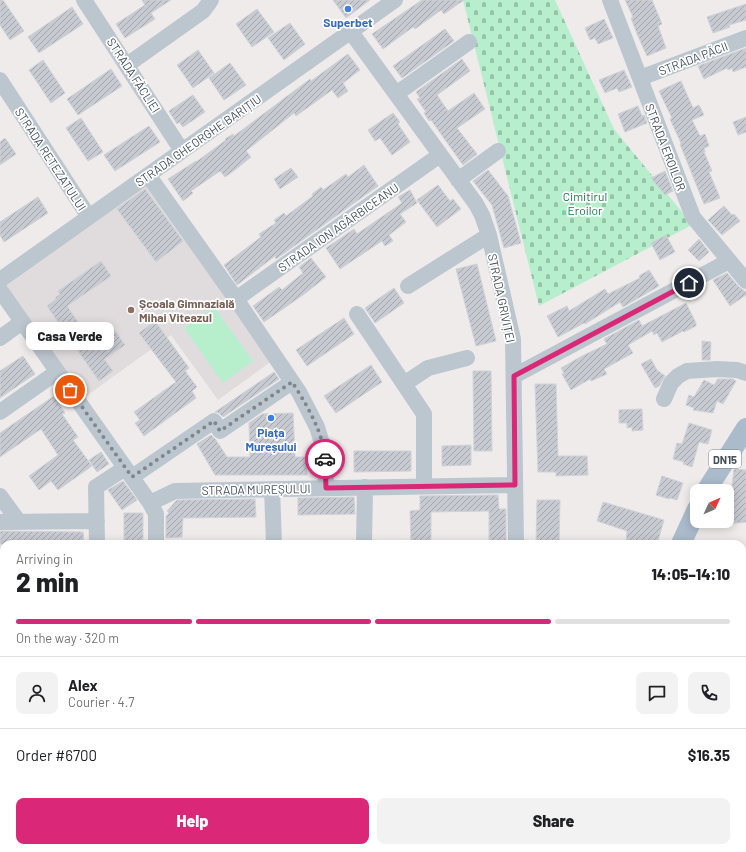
<!DOCTYPE html>
<meta charset="utf-8">
<style>
:root{--surface:#fff;--page:#f2f2f2;--text:#202124;--muted:#757577;--line:#e0e0e0;--accent:#db2777}
body{margin:0;font-family:Barlow,sans-serif;background:var(--page);color:var(--text);height:100vh;display:flex;flex-direction:column;font-size:15px;white-space:nowrap}
*{box-sizing:border-box;margin:0}
p{font-size:13px;color:var(--muted)}
.icon{flex:none;width:22px;height:22px;fill:none;stroke:currentColor;stroke-width:2;stroke-linecap:round;stroke-linejoin:round}
.map{position:relative;flex:1;overflow:hidden}
.panel{position:absolute;left:0px;top:540px;width:746px;height:312px;display:flex;flex-direction:column;background:var(--surface);border-radius:12px 12px 0 0;box-shadow:0 2px 10px #0003}
.panel>*{flex:none}
.needle{width:26px;rotate:46deg}
.fabs{position:absolute;left:690px;top:484px;display:grid;gap:8px}
.fabs a{display:grid;place-items:center;width:44px;height:44px;border-radius:8px;background:var(--surface);box-shadow:0 2px 10px #0003;font-size:20px}
.pin{position:absolute;display:grid;place-items:center;width:34px;height:34px;color:#fff;margin:-17px;border:2px solid #fff;border-radius:50%;box-shadow:0 1px 4px #0007}
.courier{position:absolute;display:grid;place-items:center;width:40px;height:40px;margin:-20px;border:3px solid #db2777;border-radius:50%;background:#fff;color:#222;box-shadow:0 1px 5px #0007}
.bubble{position:absolute;height:28px;border-radius:8px;background:var(--surface);box-shadow:0 2px 10px #0003;font-size:13px;font-weight:800;line-height:28px;text-align:center}
.overview em{font-style:normal;font-weight:800}
.overview div{display:flex;flex-direction:column-reverse}
.overview{display:flex;align-items:center;justify-content:space-between;height:68px;padding:0 16px}
h1{font-size:26px;font-weight:800;line-height:30px}
.bar{display:grid;grid-template-columns:repeat(4,1fr);gap:6px 4px;align-content:center;height:48px;padding:0 16px}
.bar i{height:5px;border-radius:3px;background:var(--line)}
.bar .current{background:var(--accent)}
.bar p{grid-column:span 4}
.line{display:flex;align-items:center;gap:10px;padding:0 16px;border-top:1px solid var(--line)}
.line div{flex:1}
.round{display:grid;place-items:center;flex:none;width:42px;height:42px;border-radius:8px;background:var(--page)}
.primary-button{display:flex;gap:8px;margin-top:auto;padding:8px 16px}
.primary-button a{flex:1;height:46px;border-radius:8px;background:var(--accent);color:#fff;font-size:16px;font-weight:800;line-height:46px;text-align:center}
.primary-button a+a{background:var(--page);color:var(--text)}
.map>svg:first-child{display:block}
</style>
<div class="map">
<svg width="746" height="852" viewBox="0 0 746 852">
<defs>
<pattern id="cemetery-stones" width="16" height="16" patternUnits="userSpaceOnUse"><rect width="16" height="16" fill="#b7efcd"/><path d="M2 7V4a2 2 0 0 1 4 0v3zM10 15v-3a2 2 0 0 1 4 0v3z" fill="#96c4a9"/></pattern>
<pattern id="building-hatch" width="6" height="6" patternUnits="userSpaceOnUse"><rect width="6" height="6" fill="#c8cad1"/><path d="M-1 1l2-2M0 6l6-6M5 7l2-2" fill="none" stroke="#a4a6ad"/></pattern>
</defs>
<rect width="100%" height="100%" fill="#efebeb"/>
<path fill="#e0dcdd" d="M 148,181 L 276,358 L 218,400 L 171,335 L 85,397 L 3,285 Z"/>
<path fill="url(#cemetery-stones)" d="M 463,0 L 555,0 L 614,129 L 682,212 L 690,226 L 539,306 Z"/>
<path fill="#b7efcd" d="M 214,307 L 253,361 L 223,383 L 184,328 Z"/>
<path fill="url(#building-hatch)" stroke="#cfd2d8" d="M 0,0 L 3,0 L 24,31 L 10,40 L 0,25 Z
M 142,0 L 171,0 L 151,13 L 155,19 L 125,38 L 116,24 L 145,5 Z
M 333,0 L 370,0 L 346,18 Z
M 422,0 L 464,0 L 444,14 L 441,10 L 415,29 L 413,27 L 383,49 L 372,34 Z
M 625,0 L 652,0 L 662,24 L 658,26 L 666,48 L 647,56 L 637,34 L 631,18 L 633,17 Z
M 746,4 L 746,20 L 729,25 L 730,27 L 713,33 L 707,17 Z
M 72,7 L 83,24 L 39,53 L 28,37 Z
M 257,9 L 274,32 L 252,47 L 236,24 Z
M 604,19 L 613,38 L 598,44 L 595,38 L 590,40 L 585,28 Z
M 290,23 L 305,44 L 284,60 L 268,38 Z
M 445,29 L 454,41 L 402,78 L 393,66 Z
M 746,48 L 746,67 L 733,72 L 732,68 L 728,70 L 727,68 L 704,79 L 698,66 Z
M 198,50 L 214,73 L 193,88 L 177,65 Z
M 348,54 L 360,70 L 343,83 L 348,91 L 338,98 L 332,90 L 296,116 L 294,113 L 246,151 L 251,157 L 235,170 L 225,177 L 220,171 L 191,191 L 193,193 L 183,201 L 168,179 L 196,161 L 196,162 L 226,140 L 225,139 L 233,134 L 234,136 L 310,79 L 311,81 Z
M 462,59 L 470,71 L 437,95 L 448,111 L 474,93 L 485,109 L 457,128 L 477,154 L 463,165 L 431,120 L 429,121 L 424,113 L 426,112 L 417,99 L 420,98 L 416,92 Z
M 43,60 L 65,93 L 51,103 L 29,70 Z
M 230,63 L 246,85 L 224,100 L 209,78 Z
M 111,69 L 122,86 L 78,115 L 67,99 Z
M 624,70 L 632,87 L 619,92 L 617,88 L 605,93 L 599,80 Z
M 681,81 L 693,108 L 699,105 L 704,115 L 692,120 L 700,136 L 705,134 L 709,146 L 704,148 L 705,152 L 704,152 L 712,171 L 709,172 L 720,198 L 704,204 L 680,144 L 681,143 L 670,119 L 672,118 L 659,91 Z
M 193,95 L 205,112 L 183,127 L 179,122 L 177,124 L 169,111 Z
M 638,106 L 642,116 L 644,115 L 647,123 L 625,132 L 618,114 Z
M 393,113 L 400,122 L 398,124 L 410,142 L 392,155 L 380,138 L 375,141 L 368,130 Z
M 746,117 L 746,132 L 738,135 L 733,122 Z
M 81,118 L 103,152 L 88,161 L 66,128 Z
M 149,126 L 160,142 L 115,171 L 104,155 Z
M 5,138 L 16,154 L 0,165 L 0,142 Z
M 364,165 L 378,186 L 276,259 L 275,256 L 237,285 L 224,265 L 261,237 L 259,234 L 276,223 L 274,220 L 284,213 L 286,216 L 313,196 L 312,194 L 321,187 L 323,190 L 346,174 L 348,177 Z
M 291,168 L 298,177 L 280,189 L 274,179 Z
M 488,170 L 508,196 L 521,243 L 504,248 L 492,205 L 473,181 Z
M 665,171 L 673,191 L 665,195 L 651,178 Z
M 438,185 L 450,201 L 453,199 L 461,209 L 437,227 L 417,200 Z
M 145,189 L 183,241 L 156,262 L 117,209 Z
M 410,190 L 417,203 L 400,214 L 406,222 L 389,235 L 393,241 L 385,246 L 382,241 L 340,269 L 326,248 L 354,229 L 357,234 L 402,203 L 398,197 Z
M 38,197 L 48,213 L 4,242 L 0,235 L 0,222 Z
M 724,206 L 732,215 L 734,214 L 740,221 L 722,235 L 708,220 Z
M 666,235 L 675,252 L 660,260 L 651,243 Z
M 699,239 L 709,252 L 699,261 L 688,250 Z
M 311,258 L 326,277 L 303,295 L 264,322 L 253,306 L 279,287 L 282,290 L 303,273 L 299,267 Z
M 101,261 L 111,276 L 67,306 L 89,338 L 110,324 L 125,345 L 104,359 L 113,371 L 99,381 L 47,306 L 56,299 L 55,298 L 60,294 L 58,291 Z
M 477,264 L 496,341 L 476,346 L 456,269 Z
M 649,270 L 659,286 L 623,307 L 620,302 L 585,324 L 584,323 L 558,337 L 547,316 L 567,306 L 569,311 L 605,289 L 608,294 L 640,278 L 639,276 Z
M 727,273 L 739,287 L 746,292 L 746,295 L 730,306 L 713,280 Z
M 394,288 L 404,303 L 375,323 L 365,308 Z
M 686,303 L 696,323 L 696,326 L 684,332 L 683,331 L 662,342 L 657,333 L 654,335 L 652,331 L 628,345 L 633,353 L 604,369 L 607,374 L 591,381 L 590,379 L 571,390 L 562,374 L 564,373 L 561,368 L 582,356 L 607,344 L 604,339 L 639,320 L 642,326 Z
M 344,318 L 354,334 L 307,366 L 296,350 Z
M 155,321 L 189,368 L 185,371 L 197,387 L 192,391 L 196,398 L 144,436 L 135,423 L 140,420 L 134,412 L 176,382 L 139,333 Z
M 702,341 L 711,342 L 710,360 L 702,360 Z
M 23,356 L 35,374 L 0,398 L 0,371 Z
M 651,359 L 657,370 L 665,376 L 659,386 L 655,388 L 641,364 Z
M 371,365 L 382,382 L 336,413 L 324,396 Z
M 473,371 L 491,371 L 492,451 L 474,451 Z
M 274,372 L 279,379 L 223,417 L 219,413 L 215,412 Z
M 718,379 L 733,379 L 736,381 L 723,404 L 717,401 L 713,413 L 693,410 L 694,408 L 686,405 L 689,395 L 694,397 L 704,380 L 714,385 Z
M 535,384 L 556,384 L 558,456 L 587,456 L 588,475 L 556,476 L 556,472 L 538,472 Z
M 54,396 L 65,413 L 62,414 L 78,437 L 73,440 L 92,466 L 58,490 L 51,481 L 39,490 L 29,476 L 58,455 L 41,429 L 0,457 L 0,433 Z
M 642,409 L 643,430 L 632,431 L 632,427 L 627,428 L 627,423 L 619,423 L 619,410 Z
M 293,413 L 295,457 L 307,457 L 307,475 L 215,475 L 197,444 L 211,435 L 216,440 L 227,457 L 250,457 L 249,423 L 262,414 Z
M 689,423 L 712,430 L 708,444 L 699,442 L 692,467 L 683,464 L 684,462 L 673,459 L 677,443 L 682,444 Z
M 471,445 L 471,465 L 442,466 L 442,446 Z
M 354,451 L 411,451 L 411,471 L 354,472 Z
M 101,452 L 109,464 L 97,472 L 89,460 Z
M 734,469 L 746,470 L 746,522 L 727,524 L 727,492 L 728,486 L 732,487 Z
M 662,476 L 683,483 L 677,500 L 670,498 L 669,499 L 656,495 Z
M 123,481 L 137,500 L 122,510 L 108,490 Z
M 498,495 L 499,509 L 506,509 L 506,544 L 489,544 L 489,511 L 431,512 L 431,540 L 411,541 L 410,511 L 420,510 L 420,496 Z
M 354,497 L 355,514 L 298,515 L 298,498 Z
M 255,499 L 256,517 L 183,518 L 182,537 L 166,538 L 166,516 L 169,513 L 167,511 L 177,500 Z
M 537,500 L 560,500 L 559,544 L 536,544 Z
M 603,502 L 664,520 L 657,544 L 626,544 L 627,531 L 597,521 Z
M 124,513 L 143,513 L 143,544 L 124,544 Z
M 0,531 L 83,532 L 84,544 L 0,544 Z"/>
<g fill="none" stroke-linecap="round" stroke-linejoin="round">
<path stroke="#bcc6cf" stroke-width="16" d="M 84,0 L 182,151
M 610,0 L 693,217 L 746,281
M 351,32 L 476,204 L 482,215 L 489,235 L 513,339 L 516,544
M 127,65 L 203,11 L 211,0
M 640,78 L 746,38
M 0,80 L 89,217
M 396,94 L 469,42
M 148,175 L 236,299 L 299,392 L 317,427 L 325,453 L 326,488
M 458,180 L 498,151
M 0,280 L 395,0
M 408,286 L 489,235
M 0,290 L 150,503 L 156,514 L 156,544
M 236,299 L 440,155
M 357,314 L 424,414 L 424,486
M 0,338 L 22,322
M 514,376 L 729,261
M 404,384 L 428,368 L 467,358
M 664,399 L 671,383 L 678,376 L 687,371 L 717,369 L 737,370 L 746,373
M 0,412 L 57,372
M 132,477 L 214,421 L 220,431 L 292,382
M 272,489 L 274,544
M 0,496 L 19,522
M 150,503 L 175,491 L 515,485
M 0,522 L 97,521
M 97,544 L 96,487 L 125,468
M 364,544 L 365,487
M 0,642 L 4,642
M 0,685 L 4,685
M 742,693 L 746,694
M 44,848 L 44,852
M 333,848 L 333,852
M 487,852 L 487,848"/>
<path stroke="#abc" stroke-width="20" d="M 706,491 L 746,428
M 681,544 L 697,509
M 666,848 L 666,852"/>
</g>
<g fill="none" stroke-linecap="round" stroke-linejoin="round">
<path stroke="#80868c" stroke-width="4" stroke-dasharray="0 7.2" d="M 70,390 L 132,477 L 214,421 L 220,431 L 292,382 C 306,403 324,434 325,459"/>
<path stroke="#db2777" stroke-width="5" d="M 325,459 L 326,488 L 515,485 L 514,376 L 689,283"/>
</g>
<g fill="#3f7fe0" stroke="#fff" stroke-width="1.5">
<circle cx="348" cy="9" r="4"/>
<circle cx="271" cy="418" r="4"/>
</g>
<circle fill="#8d6e63" stroke="#fff" stroke-width="1.5" cx="131" cy="310" r="4"/>
<g text-anchor="middle" dominant-baseline="central" stroke-width="3.5" stroke-linejoin="round" paint-order="stroke">
<rect fill="#fff" stroke="#7c848b" stroke-width="1" x="709" y="450" width="32" height="18" rx="3"/>
<g font-size="11" font-weight="bold" fill="#444f59">
<text x="725" y="459">DN15</text>
</g>
<g font-size="12" font-weight="bold" fill="#366cbe" stroke="#fff">
<text x="348" y="22">Superbet</text>
<text x="271" y="432">Piața<tspan x="271" dy="14">Mureșului</tspan></text>
</g>
<g font-size="12" fill="#444f59" stroke="#fff">
<text transform="translate(693 58) rotate(-21)">STRADA PĂCII</text>
<text transform="translate(134 75) rotate(57)">STRADA FĂCLIEI</text>
<text transform="translate(198 140) rotate(-35)">STRADA GHEORGHE BARIȚIU</text>
<text transform="translate(666 147) rotate(69)">STRADA EROILOR</text>
<text transform="translate(51 159) rotate(57)">STRADA RETEZATULUI</text>
<text transform="translate(338 227) rotate(-35)">STRADA ION AGÂRBICEANU</text>
<text transform="translate(502 298) rotate(78)">STRADA GRIVIȚEI</text>
<text transform="translate(256 489) rotate(-1)">STRADA MUREȘULUI</text>
</g>
<g font-size="12" fill="#147b48" stroke="#fff">
<text x="585" y="196">Cimitirul<tspan x="585" dy="14">Eroilor</tspan></text>
</g>
<g font-size="12" font-weight="bold" fill="#785e54" stroke="#fff" text-anchor="start">
<text x="139" y="303">Școala Gimnazială<tspan x="139" dy="14">Mihai Viteazul</tspan></text>
</g>
</g>
</svg>
<div class="fabs">
<a><svg class="needle" viewBox="-14 -14 28 28"><path d="M0-13l5 13h-10z" fill="#e53935"/><path d="M0 13l5-13h-10z" fill="#757577"/></svg></a>
</div>
<div class="pin" style="left:70px;top:390px;background:#ea580c"><svg class="icon" aria-label="bag" viewBox="0 0 24 24"><path d="M5 8h14l-1 12H6zM9 8a3 3 0 0 1 6 0"/></svg></div>
<div class="pin" style="left:689px;top:283px;background:#1f2937"><svg class="icon" aria-label="home" viewBox="0 0 24 24"><path d="M3 11l9-7 9 7M6 9v11h12V9"/></svg></div>
<div class="courier" style="left:325px;top:459px"><svg class="icon" aria-label="car" viewBox="0 0 24 24"><path d="M5 17H2v-5l4-1 3-4h7l3 4 3 1v5h-3M9 17h6M6 11h13"/><circle cx="7" cy="17" r="2"/><circle cx="17" cy="17" r="2"/></svg></div>
<div class="bubble" style="left:26px;top:322px;width:88px">Casa Verde</div>
<section class="panel">
<div class="overview"><div><h1>2 min</h1><p>Arriving in</p></div><em>14:05–14:10</em></div>
<div class="bar"><i class="current"></i><i class="current"></i><i class="current"></i><i></i><p>On the way · 320 m</p></div>
<div class="line" style="height:72px"><a class="round"><svg class="icon" aria-label="person" viewBox="0 0 24 24"><circle cx="12" cy="8" r="4"/><path d="M4 21q1-7 8-7t8 7"/></svg></a><div><b>Alex</b><p>Courier · 4.7</p></div><a class="round"><svg class="icon" aria-label="chat" viewBox="0 0 24 24"><path d="M4 5h16v11H9l-5 4z"/></svg></a><a class="round"><svg class="icon" aria-label="phone" viewBox="0 0 24 24"><path d="M5 4h4l2 5-3 2q2 4 5 5l2-3 5 2v4C11 20 4 13 5 4z"/></svg></a></div>
<div class="line" style="height:52px"><div>Order #6700</div><b>$16.35</b></div>
<div class="primary-button"><a>Help</a><a>Share</a></div>
</section>
</div>
